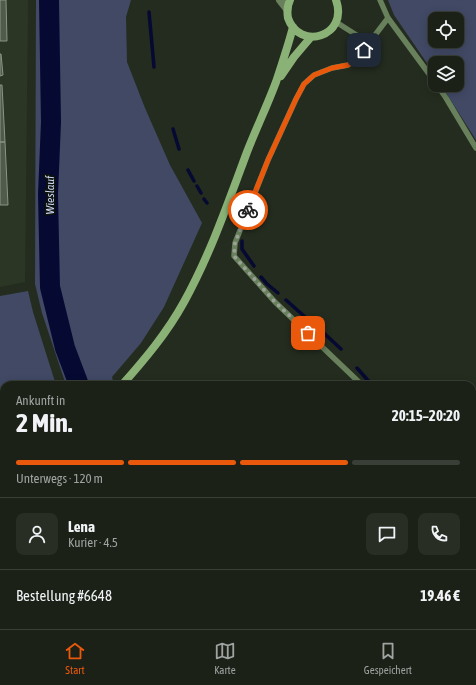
<!DOCTYPE html>
<html lang="de">
<meta charset="utf-8">
<style>
:root{--surface:#1b2117;--page:#282e24;--text:#f1f3f6;--muted:#a0a3a1;--line:#393e36;--accent:#ea580c}
body{margin:0;font-family:"Asap Condensed",sans-serif;background:var(--page);color:var(--text);height:100vh;display:flex;flex-direction:column;font-size:15px;white-space:nowrap}
*{box-sizing:border-box;margin:0}
p{font-size:13px;color:var(--muted)}
.icon{flex:none;width:22px;height:22px;fill:none;stroke:currentColor;stroke-width:2;stroke-linecap:round;stroke-linejoin:round}
.map{position:relative;flex:1;overflow:hidden}
.sheet{position:absolute;left:0px;top:381px;width:476px;height:248px;display:flex;flex-direction:column;background:var(--surface);border-radius:12px 12px 0 0;box-shadow:0 2px 10px #0003,0 0 0 1px var(--line)}
.sheet>*{flex:none}
.tools{position:absolute;left:428px;top:12px;display:grid;gap:8px}
.tools a{display:grid;place-items:center;width:36px;height:36px;border-radius:8px;background:var(--surface);box-shadow:0 2px 10px #0003,0 0 0 1px var(--line);font-size:20px}
.pin{position:absolute;display:grid;place-items:center;width:34px;height:34px;color:#fff;margin:-17px;border-radius:8px;box-shadow:0 2px 6px #0006}
.courier{position:absolute;display:grid;place-items:center;width:40px;height:40px;margin:-20px;border:3px solid #ea580c;border-radius:50%;background:#fff;color:#222;box-shadow:0 1px 5px #0007}
.headline em{font-style:normal;font-weight:700}
.headline div{display:flex;flex-direction:column-reverse}
.headline{display:flex;align-items:center;justify-content:space-between;height:68px;padding:0 16px}
h1{font-size:26px;font-weight:700;line-height:30px}
.bar{display:grid;grid-template-columns:repeat(4,1fr);gap:6px 4px;align-content:center;height:48px;padding:0 16px}
.bar i{height:5px;border-radius:3px;background:var(--line)}
.bar .active{background:var(--accent)}
.bar p{grid-column:span 4}
.line{display:flex;align-items:center;gap:10px;padding:0 16px;border-top:1px solid var(--line)}
.line div{flex:1}
.round{display:grid;place-items:center;flex:none;width:42px;height:42px;border-radius:8px;background:var(--page)}
.tabs{display:flex;justify-content:space-around;align-items:center;height:56px;border-top:1px solid var(--line);background:var(--surface);font-size:11px;color:var(--muted)}
.tabs a{display:grid;justify-items:center;gap:2px}
.tabs .active{color:var(--accent)}
.map>svg:first-child{display:block}
</style>
<div class="map">
<svg width="476" height="629" viewBox="0 0 476 629">
<rect width="100%" height="100%" fill="#242c1f"/>
<path fill="#2b3724" d="M 0,0 L 28,0 L 25,282 L 0,287 Z"/>
<path fill="#414965" fill-rule="evenodd" d="M 36,0 L 131,0 L 126,17 L 127,62 L 145,108 L 170,165 L 202,223 L 164,307 L 141,343 L 112,377 L 113,381 L 108,385 L 66,385 L 42,313 L 35,284 Z
M 388,0 L 476,0 L 476,140 L 441,85 L 457,85 L 457,63 L 435,63 L 435,75 L 394,15 ZM 435,19 L 457,19 L 457,41 L 435,41 Z
M 28,291 L 33,312 L 56,385 L 4,385 L 4,461 L 0,463 L 0,296 Z
M 472,438 L 476,441 L 476,629 L 396,629 L 397,625 L 472,625 Z
M 4,490 L 4,625 L 109,625 L 109,629 L 0,629 L 0,491 Z"/>
<g fill="none" stroke-linecap="round" stroke-linejoin="round">
<path stroke="#060931" stroke-width="3.5" d="M 149,12 L 154,67
M 173,129 L 179,149
M 188,170 L 194,181
M 197,186 L 201,193
M 204,199 L 207,203
M 242,241 L 242,249 L 254,266
M 261,277 L 267,284 L 278,293
M 286,300 L 304,316
M 313,323 L 341,349
M 357,368 L 372,385
M 472,428 L 476,431"/>
<path stroke="#060931" stroke-width="20" d="M 49,0 L 51,122 L 48,194 L 50,287 L 65,348 L 79,385
M 93,629 L 94,625"/>
</g>
<path fill="#515b4c" stroke="#8a9585" d="M 0,0 L 6,0 L 7,41 L 0,41 Z
M 0,54 L 1,54 L 3,75 L 0,76 Z
M 0,85 L 2,85 L 5,142 L 0,142 Z
M 0,142 L 5,142 L 8,205 L 0,205 Z"/>
<g fill="none" stroke-linecap="round" stroke-linejoin="round">
<path stroke="#68805b" stroke-width="5.5" d="M 380,0 L 388,18 L 435,82
M 336,22 L 369,43
M 437,85 L 446,98 L 476,148
M 362,385 L 275,302 L 234,256 L 235,243 L 268,160 L 296,99 L 304,84 L 314,75 L 332,68 L 348,65 L 359,58 L 369,43 L 388,18
M 472,525 L 476,527
M 472,595 L 476,601"/>
<path stroke="#68805b" stroke-width="8" d="M 280,0 L 287,9"/>
<path stroke="#8bb276" stroke-width="8" d="M 290,0 C 287,6 287,12 288,18 C 299,51 349,37 336,0
M 281,76 L 294,57 L 311,37
M 122,385 C 145,359 167,333 184,302 C 210,255 228,203 247,152 C 256,129 267,106 276,82 C 282,64 288,46 293,27
M 0,474 L 4,472"/>
</g>
<g fill="none" stroke-linecap="round" stroke-linejoin="round">
<path stroke="#9aa197" stroke-width="4" stroke-dasharray="0 7.2" d="M 248,210 L 235,243 L 234,256 L 275,302 L 308,333"/>
<path stroke="#ea580c" stroke-width="5" d="M 248,210 L 268,160 L 296,99 L 304,84 L 314,75 L 332,68 L 348,65 L 358,58 L 364,50"/>
</g>
<g text-anchor="middle" dominant-baseline="central" stroke-width="3.5" stroke-linejoin="round" paint-order="stroke">
<g font-size="12" font-style="italic" fill="#cfdaf8" stroke="#0f130d">
<text transform="translate(50 195) rotate(-90)">Wieslauf</text>
</g>
</g>
</svg>
<div class="tools">
<a><svg class="icon" aria-label="locate" viewBox="0 0 24 24"><circle cx="12" cy="12" r="6"/><path d="M12 2v4M12 18v4M2 12h4M18 12h4"/></svg></a>
<a><svg class="icon" aria-label="layers" viewBox="0 0 24 24"><path d="M12 4l9 5-9 5-9-5zM3 14l9 5 9-5"/></svg></a>
</div>
<div class="pin" style="left:308px;top:333px;background:#ea580c"><svg class="icon" aria-label="bag" viewBox="0 0 24 24"><path d="M5 8h14l-1 12H6zM9 8a3 3 0 0 1 6 0"/></svg></div>
<div class="pin" style="left:364px;top:50px;background:#1f2937"><svg class="icon" aria-label="home" viewBox="0 0 24 24"><path d="M3 11l9-7 9 7M6 9v11h12V9"/></svg></div>
<div class="courier" style="left:248px;top:210px"><svg class="icon" aria-label="bike" viewBox="0 0 24 24"><circle cx="6" cy="16" r="4"/><circle cx="18" cy="16" r="4"/><path d="M6 16l4-8h5l3 8M10 8l3 8H6M13 5h3"/></svg></div>
<section class="sheet">
<div class="headline"><div><h1>2 Min.</h1><p>Ankunft in</p></div><em>20:15–20:20</em></div>
<div class="bar"><i class="active"></i><i class="active"></i><i class="active"></i><i></i><p>Unterwegs · 120 m</p></div>
<div class="line" style="height:72px"><a class="round"><svg class="icon" aria-label="person" viewBox="0 0 24 24"><circle cx="12" cy="8" r="4"/><path d="M4 21q1-7 8-7t8 7"/></svg></a><div><b>Lena</b><p>Kurier · 4.5</p></div><a class="round"><svg class="icon" aria-label="chat" viewBox="0 0 24 24"><path d="M4 5h16v11H9l-5 4z"/></svg></a><a class="round"><svg class="icon" aria-label="phone" viewBox="0 0 24 24"><path d="M5 4h4l2 5-3 2q2 4 5 5l2-3 5 2v4C11 20 4 13 5 4z"/></svg></a></div>
<div class="line" style="height:52px"><div>Bestellung #6648</div><b>19.46 €</b></div>
</section>
</div>
<nav class="tabs">
<a class="active"><svg class="icon" aria-label="home" viewBox="0 0 24 24"><path d="M3 11l9-7 9 7M6 9v11h12V9"/></svg>Start</a>
<a><svg class="icon" aria-label="map" viewBox="0 0 24 24"><path d="M3 6l6-2 6 2 6-2v14l-6 2-6-2-6 2zM9 4v14M15 6v14"/></svg>Karte</a>
<a><svg class="icon" aria-label="saved" viewBox="0 0 24 24"><path d="M7 4h10v16l-5-4-5 4z"/></svg>Gespeichert</a>
</nav>
